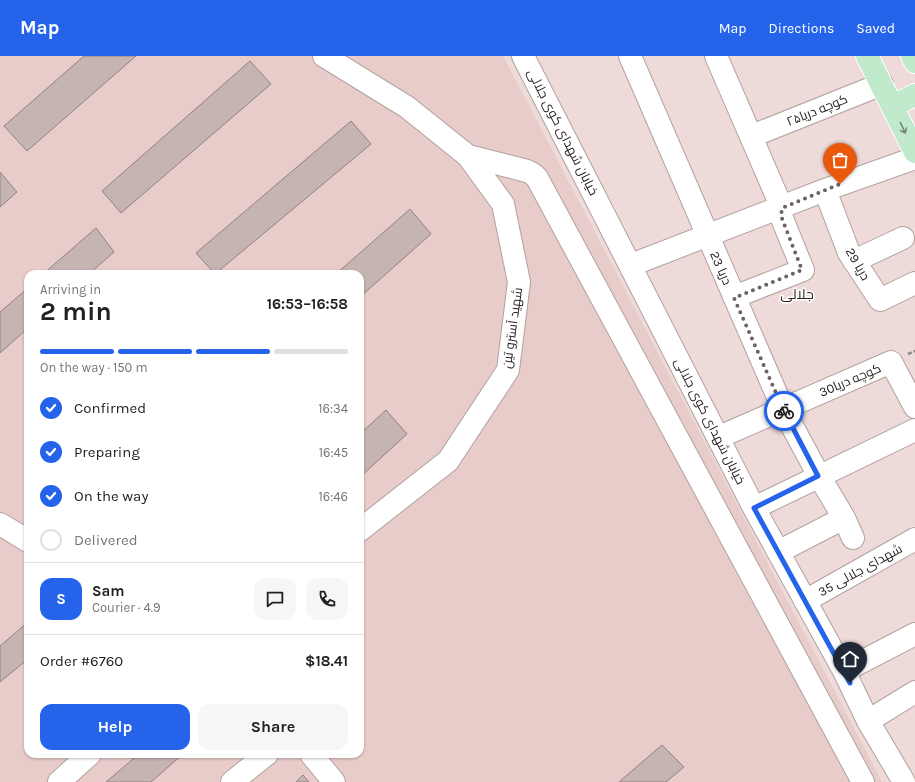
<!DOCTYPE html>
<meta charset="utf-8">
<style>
:root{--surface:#fff;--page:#f6f6f6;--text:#222;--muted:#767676;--line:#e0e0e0;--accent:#2563eb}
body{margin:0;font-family:Karla,Cairo,sans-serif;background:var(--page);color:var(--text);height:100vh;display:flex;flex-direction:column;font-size:15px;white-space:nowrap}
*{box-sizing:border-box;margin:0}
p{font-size:13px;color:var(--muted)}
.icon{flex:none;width:22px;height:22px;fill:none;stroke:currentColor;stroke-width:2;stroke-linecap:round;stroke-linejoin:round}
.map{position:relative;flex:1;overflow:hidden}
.side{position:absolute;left:24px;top:214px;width:340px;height:488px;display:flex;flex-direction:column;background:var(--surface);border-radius:12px;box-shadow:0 1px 3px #0004}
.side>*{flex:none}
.pin{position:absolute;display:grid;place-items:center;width:34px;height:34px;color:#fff;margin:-41px -17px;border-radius:50% 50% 50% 0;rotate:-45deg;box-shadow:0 0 4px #0007}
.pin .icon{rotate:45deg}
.courier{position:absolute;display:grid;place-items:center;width:40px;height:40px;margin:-20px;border:3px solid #2563eb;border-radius:50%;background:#fff;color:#222;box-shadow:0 1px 5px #0007}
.head em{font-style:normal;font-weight:700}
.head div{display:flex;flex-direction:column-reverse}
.head{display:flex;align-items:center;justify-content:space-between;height:68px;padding:0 16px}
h1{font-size:26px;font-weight:700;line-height:30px}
.bar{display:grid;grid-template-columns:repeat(4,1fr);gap:6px 4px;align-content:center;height:48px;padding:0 16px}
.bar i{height:5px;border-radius:3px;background:var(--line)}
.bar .selected{background:var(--accent)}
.bar p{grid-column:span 4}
.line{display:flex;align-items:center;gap:10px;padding:0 16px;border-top:1px solid var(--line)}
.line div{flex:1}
.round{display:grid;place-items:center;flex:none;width:42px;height:42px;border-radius:12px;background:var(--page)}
ol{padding:0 16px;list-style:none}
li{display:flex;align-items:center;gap:12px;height:44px}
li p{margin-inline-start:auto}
li .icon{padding:4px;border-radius:50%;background:var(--accent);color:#fff;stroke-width:4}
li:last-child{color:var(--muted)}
li i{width:22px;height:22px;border:2px solid var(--line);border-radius:50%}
.cta{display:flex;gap:8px;margin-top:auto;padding:8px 16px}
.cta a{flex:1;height:46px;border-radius:12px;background:var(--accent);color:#fff;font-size:16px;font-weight:700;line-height:46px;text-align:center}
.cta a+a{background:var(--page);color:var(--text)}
header{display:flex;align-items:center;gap:24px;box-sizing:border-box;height:56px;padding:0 20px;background:var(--accent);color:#fff}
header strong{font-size:19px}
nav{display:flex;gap:22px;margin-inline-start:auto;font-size:14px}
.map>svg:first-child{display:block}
</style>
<header>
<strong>Map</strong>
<nav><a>Map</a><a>Directions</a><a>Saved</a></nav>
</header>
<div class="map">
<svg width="915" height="726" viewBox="0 0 915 726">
<rect width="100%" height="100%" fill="#eddad9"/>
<path fill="#e7ccca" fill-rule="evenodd" d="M 0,0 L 503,0 L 882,726 L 0,726 ZM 28,218 L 360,218 L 360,698 L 28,698 Z"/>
<path fill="#c5b4b2" stroke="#928180" d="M 84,0 L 136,0 L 27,95 L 4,70 Z
M 250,5 L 271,28 L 121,157 L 102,135 Z
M 351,65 L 371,88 L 215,218 L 196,197 Z
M 0,116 L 17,136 L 0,151 Z
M 410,153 L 431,178 L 360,241 L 360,218 L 336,218 Z
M 96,172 L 114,196 L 89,218 L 43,218 Z
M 28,232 L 28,272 L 0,297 L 0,256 Z
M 386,354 L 407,378 L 360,421 L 360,378 Z
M 28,566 L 28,603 L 0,626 L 0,590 Z
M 662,689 L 684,711 L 666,726 L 619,726 Z
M 139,698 L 183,698 L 151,726 L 106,726 Z
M 303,719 L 309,726 L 296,726 Z"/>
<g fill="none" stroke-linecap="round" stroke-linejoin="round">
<defs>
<path id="minor" d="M 324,0 L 407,51 L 468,100 L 503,148 L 519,226 L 508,314 L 448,405 L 360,474
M 523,0 L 754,452 L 844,615 L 868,665 L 904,726
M 630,0 L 783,353 L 819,420 L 844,462 L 853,482
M 716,0 L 782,152 L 781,160 L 803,214 L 734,241
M 752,80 L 882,28
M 468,100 L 527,115 L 533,118 L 537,122 L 863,726
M 825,134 L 849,197 L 880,244 L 915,227
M 854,205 L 903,182
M 631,209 L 825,134 L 915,102
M 719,381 L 891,306 L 915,351
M 754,452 L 915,374
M 0,468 L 28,485
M 778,496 L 844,462
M 805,545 L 915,483
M 844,615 L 915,578
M 868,665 L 915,636
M 311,698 L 334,726
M 59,726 L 90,698
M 232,726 L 267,698"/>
<path id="major" d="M 867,0 L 915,96
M 912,0 L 915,6
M 892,50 L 915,39"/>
</defs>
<use href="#minor" stroke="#b2a19f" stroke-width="24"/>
<use href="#major" stroke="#fff" stroke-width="24"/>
<path stroke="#958786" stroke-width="2.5" stroke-dasharray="4 2" stroke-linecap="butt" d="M 908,298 L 915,295"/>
<use href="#minor" stroke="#fff" stroke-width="22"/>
<use href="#major" stroke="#c1e9cb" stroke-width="22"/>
</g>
<defs><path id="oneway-shaft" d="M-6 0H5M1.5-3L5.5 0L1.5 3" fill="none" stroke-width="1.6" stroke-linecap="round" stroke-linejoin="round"/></defs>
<use stroke="#768677" href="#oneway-shaft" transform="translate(903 72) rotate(64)"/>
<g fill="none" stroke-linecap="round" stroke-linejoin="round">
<path stroke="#6e6363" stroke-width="4" stroke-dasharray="0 7.2" d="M 784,355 L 734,242 L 802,214 L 781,160 L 782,152 L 840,128"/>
<path stroke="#2563eb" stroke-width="5" d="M 784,355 L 818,420 L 754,452 L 850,627"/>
</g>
<g text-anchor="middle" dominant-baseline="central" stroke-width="3" stroke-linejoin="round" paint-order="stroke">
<g font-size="13" fill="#2a2323" stroke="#fff">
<text transform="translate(817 54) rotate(-22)">کوچه دریا۲۵</text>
<text transform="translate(563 76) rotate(63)">خیابان شهدای کوی جلالی</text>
<text transform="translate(858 208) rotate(60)">دریا 29</text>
<text transform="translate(721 212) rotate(66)">دریا 23</text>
<text transform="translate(512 272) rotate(-82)">شهید آسترو تین</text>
<text transform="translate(850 324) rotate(-23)">کوچه دریا30</text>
<text transform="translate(710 365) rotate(63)">خیابان شهدای کوی جلالی</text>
<text transform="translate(860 514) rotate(-29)">شهدای جلالی 35</text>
</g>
<g font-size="14" fill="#2a2323" stroke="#fff">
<text x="797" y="238">جلالی</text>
</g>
</g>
</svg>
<div class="pin" style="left:840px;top:128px;background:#ea580c"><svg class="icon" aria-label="bag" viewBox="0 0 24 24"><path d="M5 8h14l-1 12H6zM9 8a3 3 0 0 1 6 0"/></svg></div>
<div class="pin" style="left:850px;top:627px;background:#1f2937"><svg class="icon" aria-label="home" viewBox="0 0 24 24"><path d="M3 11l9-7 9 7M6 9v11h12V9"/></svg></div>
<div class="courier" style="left:784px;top:355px"><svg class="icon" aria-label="bike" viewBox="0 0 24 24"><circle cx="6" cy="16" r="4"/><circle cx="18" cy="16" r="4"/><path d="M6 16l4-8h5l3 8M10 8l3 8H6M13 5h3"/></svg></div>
<section class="side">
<div class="head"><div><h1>2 min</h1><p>Arriving in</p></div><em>16:53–16:58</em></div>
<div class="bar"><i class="selected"></i><i class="selected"></i><i class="selected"></i><i></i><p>On the way · 150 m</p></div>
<ol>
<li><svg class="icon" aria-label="check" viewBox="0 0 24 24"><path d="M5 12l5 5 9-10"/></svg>Confirmed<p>16:34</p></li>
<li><svg class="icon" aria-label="check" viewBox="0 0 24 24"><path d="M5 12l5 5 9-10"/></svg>Preparing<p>16:45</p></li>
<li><svg class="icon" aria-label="check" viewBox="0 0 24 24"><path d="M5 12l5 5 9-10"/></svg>On the way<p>16:46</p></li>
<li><i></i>Delivered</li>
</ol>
<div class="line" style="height:72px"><b class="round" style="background:var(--accent);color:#fff">S</b><div><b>Sam</b><p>Courier · 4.9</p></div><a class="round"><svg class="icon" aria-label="chat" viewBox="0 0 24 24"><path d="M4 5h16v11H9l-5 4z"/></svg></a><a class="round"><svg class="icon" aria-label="phone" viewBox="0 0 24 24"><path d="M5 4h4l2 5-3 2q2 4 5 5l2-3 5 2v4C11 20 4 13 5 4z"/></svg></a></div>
<div class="line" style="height:52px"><div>Order #6760</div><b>$18.41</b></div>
<div class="cta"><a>Help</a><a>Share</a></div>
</section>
</div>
